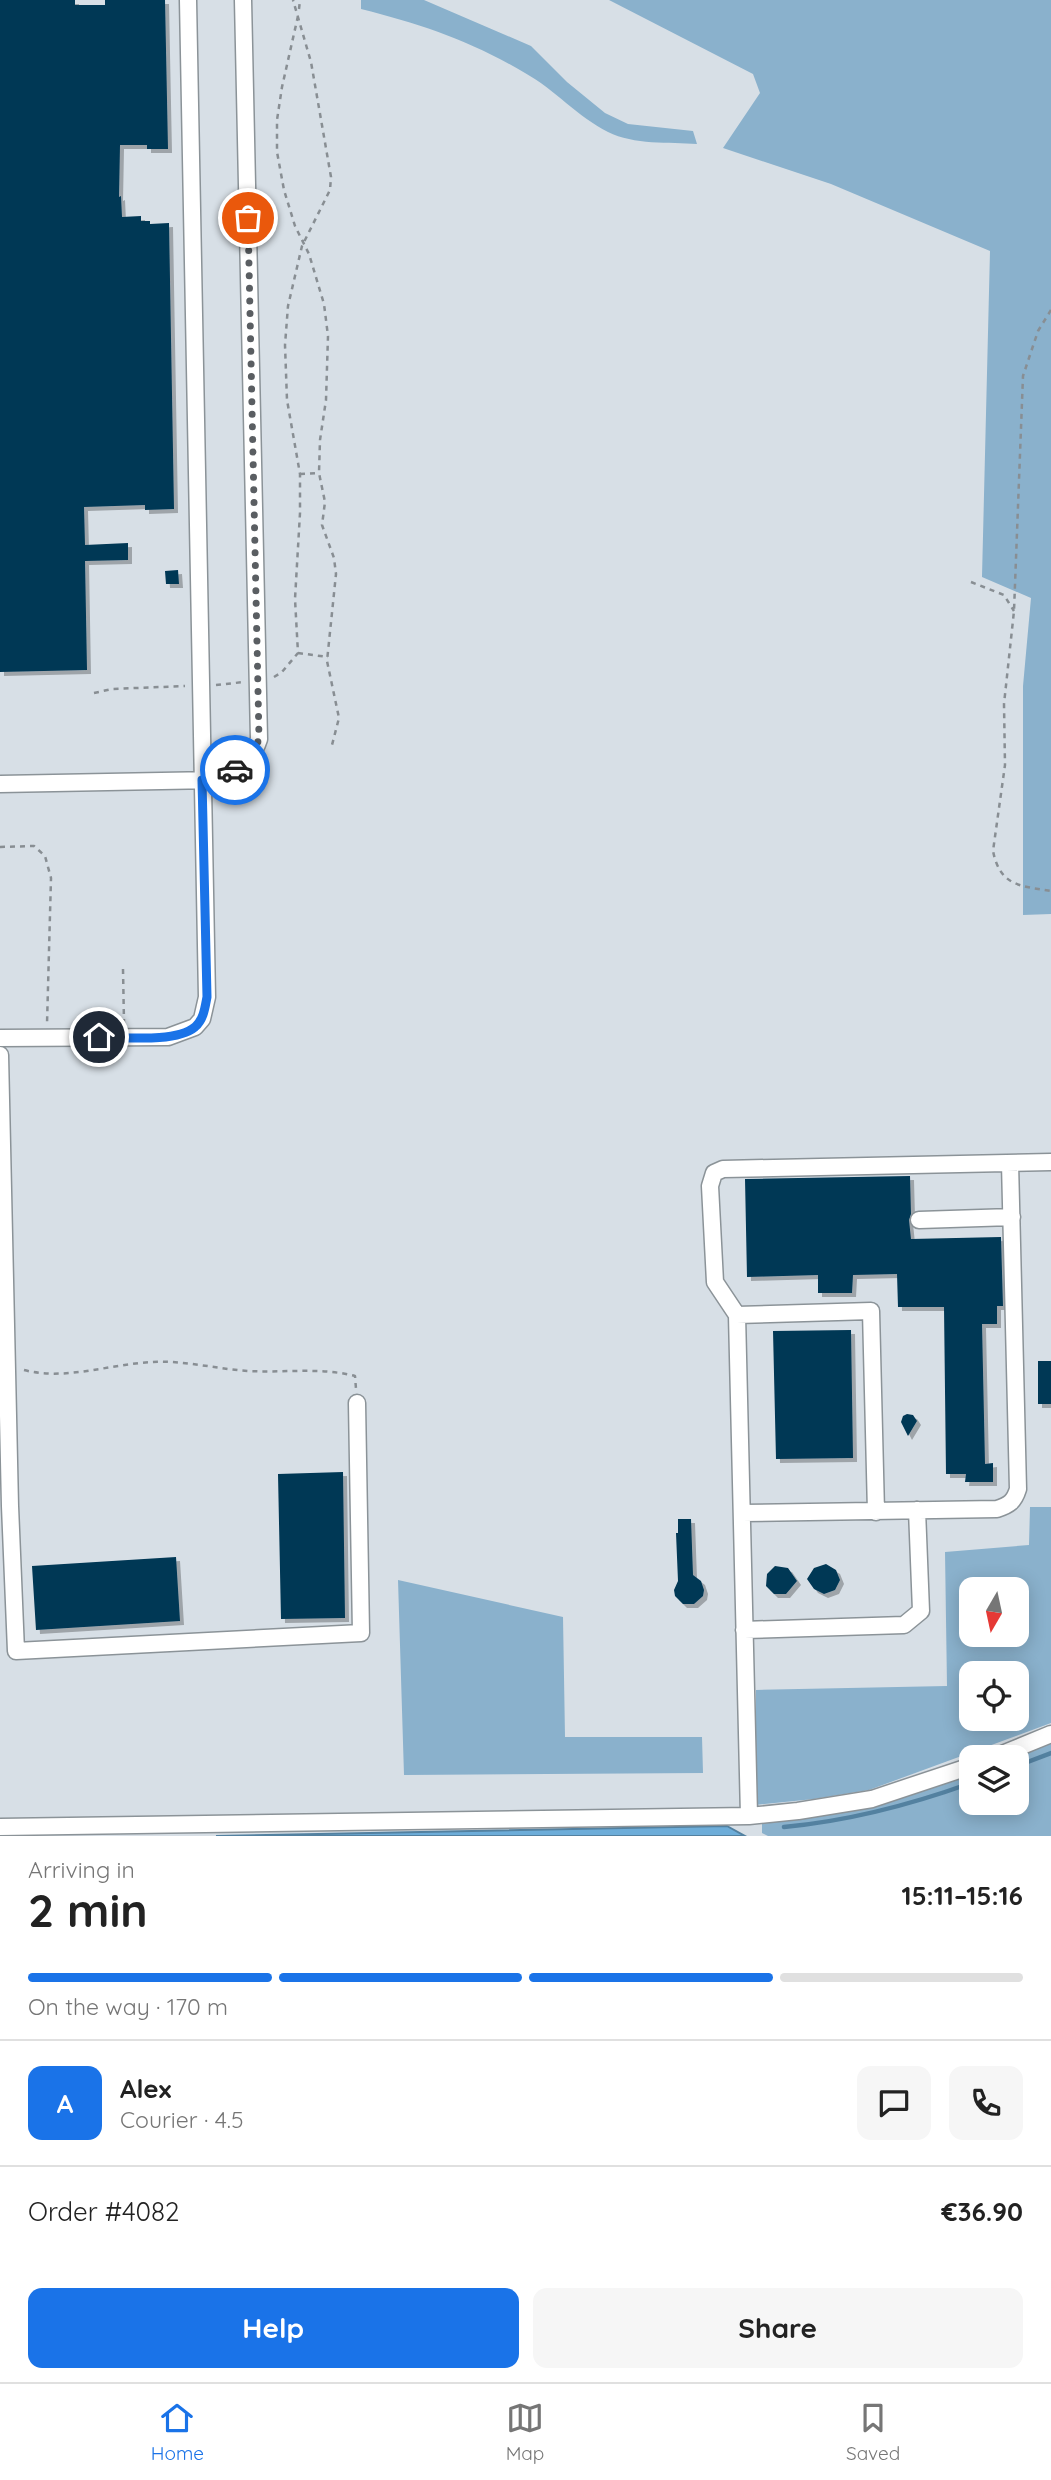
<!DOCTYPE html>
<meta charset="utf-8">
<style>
:root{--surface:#fff;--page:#f6f6f6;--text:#222;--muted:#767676;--line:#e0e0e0;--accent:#1a73e8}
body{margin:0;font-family:Quicksand,sans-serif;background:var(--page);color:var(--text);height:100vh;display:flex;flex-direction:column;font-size:26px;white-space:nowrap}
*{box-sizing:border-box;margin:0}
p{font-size:23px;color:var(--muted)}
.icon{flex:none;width:38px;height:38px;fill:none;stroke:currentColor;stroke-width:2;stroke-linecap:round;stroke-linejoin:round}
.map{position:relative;height:1836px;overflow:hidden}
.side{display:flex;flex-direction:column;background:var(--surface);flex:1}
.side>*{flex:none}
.needle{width:46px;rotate:189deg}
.fabs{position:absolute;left:959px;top:1577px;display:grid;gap:14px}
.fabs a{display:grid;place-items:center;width:70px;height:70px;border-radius:14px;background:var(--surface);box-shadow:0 4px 18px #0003;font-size:35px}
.pin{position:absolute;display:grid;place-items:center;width:60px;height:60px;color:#fff;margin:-30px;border:4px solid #fff;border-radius:50%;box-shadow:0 2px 7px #0007}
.courier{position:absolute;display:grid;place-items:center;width:70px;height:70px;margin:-35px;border:5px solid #1a73e8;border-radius:50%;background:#fff;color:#222;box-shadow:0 2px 9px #0007}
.head em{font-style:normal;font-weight:700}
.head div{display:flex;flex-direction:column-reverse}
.head{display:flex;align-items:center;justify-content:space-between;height:119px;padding:0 28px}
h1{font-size:46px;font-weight:700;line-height:52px}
.bar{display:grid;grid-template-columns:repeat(4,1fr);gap:10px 7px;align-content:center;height:84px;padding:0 28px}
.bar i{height:9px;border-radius:5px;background:var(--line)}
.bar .selected{background:var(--accent)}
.bar p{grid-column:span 4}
.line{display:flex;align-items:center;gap:18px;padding:0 28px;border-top:2px solid var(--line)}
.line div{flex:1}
.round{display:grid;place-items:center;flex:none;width:74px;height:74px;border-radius:14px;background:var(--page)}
.action{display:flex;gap:14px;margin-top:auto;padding:14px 28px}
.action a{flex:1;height:80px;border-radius:14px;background:var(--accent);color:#fff;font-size:28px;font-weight:700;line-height:80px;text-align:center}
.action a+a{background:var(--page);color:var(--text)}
.tab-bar{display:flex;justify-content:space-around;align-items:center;height:98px;border-top:2px solid var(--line);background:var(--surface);font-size:19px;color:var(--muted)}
.tab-bar a{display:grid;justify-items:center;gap:4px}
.tab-bar .selected{color:var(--accent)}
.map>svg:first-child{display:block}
</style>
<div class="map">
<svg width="1051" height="1836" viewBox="0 0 1051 1836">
<defs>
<filter id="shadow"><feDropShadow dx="4" dy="4" stdDeviation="0" flood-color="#0004"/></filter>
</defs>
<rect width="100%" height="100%" fill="#d7dfe6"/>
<path fill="#8ab1cc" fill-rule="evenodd" d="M 361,0 L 424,0 L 531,46 L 567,82 L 605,113 L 628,124 L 693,131 L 697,144 C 669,142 634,145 608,132 C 578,117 554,89 525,73 C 471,41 421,24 361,9 Z
M 609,0 L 1051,0 L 1051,914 L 1023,915 L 1023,686 L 1031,598 L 982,577 L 990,251 L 831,184 L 723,148 L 760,93 L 753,74 Z
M 1030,1507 L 1051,1507 L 1051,1723 L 869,1790 L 814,1799 L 755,1805 L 756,1690 L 947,1686 L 945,1552 L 1029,1545 ZM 971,1589 L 1017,1589 L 1017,1634 L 971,1634 ZM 971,1673 L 1017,1673 L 1017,1718 L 971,1718 Z
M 398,1580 L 563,1617 L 565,1737 L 702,1737 L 703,1773 L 404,1775 Z
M 1051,1741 L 1051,1836 L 768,1836 L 762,1833 L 762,1821 L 860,1810 L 971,1773 L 971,1802 L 1017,1802 L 1017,1757 L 1012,1757 Z"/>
<path fill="#6dadd9" stroke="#5381a0" stroke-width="2" d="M 727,1826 L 745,1836 L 216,1836 Z"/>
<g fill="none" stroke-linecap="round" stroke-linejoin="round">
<path stroke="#5381a0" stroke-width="4.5" d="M 1017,1766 L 1051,1753
M 784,1827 C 849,1821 910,1805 971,1783"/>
</g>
<path fill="#003754" filter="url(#shadow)" d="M 0,0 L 75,0 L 75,5 L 105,5 L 105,0 L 165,0 L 168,149 L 147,149 L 147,145 L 120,145 L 119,197 L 121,196 L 122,217 L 141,216 L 141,221 L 150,221 L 150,224 L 169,223 L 174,509 L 145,510 L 145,505 L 84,507 L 85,545 L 128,543 L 128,560 L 85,561 L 87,670 L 0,672 Z
M 178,570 L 179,584 L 166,584 L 165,571 Z
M 910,1176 L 911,1214 L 909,1220 L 911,1239 L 1001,1237 L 1003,1306 L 997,1306 L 997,1324 L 982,1324 L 985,1464 L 993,1463 L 993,1482 L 965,1482 L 966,1474 L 946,1474 L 944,1307 L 898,1307 L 897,1274 L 853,1275 L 852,1293 L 818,1293 L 818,1275 L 747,1277 L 745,1179 Z
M 851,1330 L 853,1458 L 776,1459 L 773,1331 Z
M 1038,1361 L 1051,1361 L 1051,1404 L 1038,1404 Z
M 907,1414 L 913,1415 L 917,1421 L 908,1436 L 901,1422 L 903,1416 Z
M 343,1472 L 345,1618 L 281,1619 L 278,1474 Z
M 678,1519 L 691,1519 L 693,1575 L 701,1581 L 704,1590 L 703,1596 L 694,1604 L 683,1604 L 675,1596 L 674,1590 L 678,1581 L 676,1533 L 678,1533 Z
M 176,1557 L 180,1621 L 36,1630 L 32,1566 Z
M 826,1564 L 836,1570 L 840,1580 L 835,1590 L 824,1594 L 814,1589 L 807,1579 L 814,1568 Z
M 775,1566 L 788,1568 L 797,1581 L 786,1594 L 774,1594 L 766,1586 L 767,1574 Z"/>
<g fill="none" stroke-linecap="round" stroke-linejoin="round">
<defs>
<path id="minor" d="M 0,784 L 215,780 C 237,773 252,761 259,739 L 243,0
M 0,1038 L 168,1037 L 195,1027 L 202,1019 L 207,997 L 188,0
M 0,1055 L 10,1506 L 16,1651 L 361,1633 L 357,1403
M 919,1220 L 1012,1217
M 737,1315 L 715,1282 L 710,1186 L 714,1173 L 723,1169 L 1051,1162
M 742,1513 L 997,1509 C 1009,1505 1014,1502 1018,1489 L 1010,1163
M 744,1630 L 904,1625 L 921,1611 L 917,1510
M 995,1757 L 1051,1734
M 749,1816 L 737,1315 L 871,1311 L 876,1512
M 0,1827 L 749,1816 L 798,1811 L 872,1799 L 971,1766"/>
</defs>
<use href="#minor" stroke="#8b9398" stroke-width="19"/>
<path stroke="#888e93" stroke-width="2.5" stroke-dasharray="5 5" stroke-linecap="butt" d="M 299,9 L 300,0
M 298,16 L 282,87 L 277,120 L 277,152 L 284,190 L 295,226 L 309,254 L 324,304 L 328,336 L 326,400 L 320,440 L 319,473 L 325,502 L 322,525 L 334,558 L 336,574 L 327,661 L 339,718 L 332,745
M 1051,310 L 1038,331 L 1023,376 L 1014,611 L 1004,704 L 1005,765 L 993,851 C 1000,886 1020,886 1051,891
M 300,474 L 319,473
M 971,582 L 1004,595 L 1014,611
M 298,653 L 328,657
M 274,677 L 282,672 L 298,653 L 295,599 L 300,513 L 300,474 L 287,400 L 285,345 L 288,306 L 302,246 L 330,190 L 331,177 L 311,62 L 293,0
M 216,685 L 244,682
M 94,693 L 112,689 L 185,686
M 0,847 L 34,846 L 45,856 L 51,878 L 47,1024
M 123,969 L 124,1023
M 24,1370 C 65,1381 110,1364 152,1362 C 184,1360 216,1369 248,1371 C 284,1373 320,1367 355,1376 L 356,1389"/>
<use href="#minor" stroke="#fff" stroke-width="16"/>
</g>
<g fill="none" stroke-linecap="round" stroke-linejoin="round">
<path stroke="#5a5e62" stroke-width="7" stroke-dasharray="0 12.6" d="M 235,770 L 254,754 L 259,738 L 248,218"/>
<path stroke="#1a73e8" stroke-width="9" d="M 99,1037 C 123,1037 176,1043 195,1027 C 204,1019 205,1007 207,997 L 202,780 L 223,778 L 235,770"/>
</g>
</svg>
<div class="fabs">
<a><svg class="needle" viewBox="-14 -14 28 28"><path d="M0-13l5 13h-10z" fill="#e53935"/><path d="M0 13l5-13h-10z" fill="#767676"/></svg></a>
<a><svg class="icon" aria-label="locate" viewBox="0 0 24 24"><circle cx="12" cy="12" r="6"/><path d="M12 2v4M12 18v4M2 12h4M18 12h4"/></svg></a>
<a><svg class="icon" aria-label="layers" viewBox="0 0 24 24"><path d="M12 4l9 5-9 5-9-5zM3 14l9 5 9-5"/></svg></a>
</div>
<div class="pin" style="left:248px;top:218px;background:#ea580c"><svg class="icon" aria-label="bag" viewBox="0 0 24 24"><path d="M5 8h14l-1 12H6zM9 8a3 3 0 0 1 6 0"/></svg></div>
<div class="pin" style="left:99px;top:1037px;background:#1f2937"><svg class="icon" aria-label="home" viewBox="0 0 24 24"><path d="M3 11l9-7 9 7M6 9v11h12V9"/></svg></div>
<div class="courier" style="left:235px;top:770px"><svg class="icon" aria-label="car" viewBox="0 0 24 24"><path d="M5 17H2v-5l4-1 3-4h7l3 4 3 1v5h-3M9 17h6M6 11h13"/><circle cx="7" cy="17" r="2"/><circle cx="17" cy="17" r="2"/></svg></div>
</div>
<section class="side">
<div class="head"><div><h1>2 min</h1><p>Arriving in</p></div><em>15:11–15:16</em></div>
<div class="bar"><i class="selected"></i><i class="selected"></i><i class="selected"></i><i></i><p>On the way · 170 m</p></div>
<div class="line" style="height:126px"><b class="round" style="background:var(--accent);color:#fff">A</b><div><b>Alex</b><p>Courier · 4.5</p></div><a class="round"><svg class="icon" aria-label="chat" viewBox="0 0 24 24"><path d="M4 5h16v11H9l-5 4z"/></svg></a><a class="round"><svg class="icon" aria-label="phone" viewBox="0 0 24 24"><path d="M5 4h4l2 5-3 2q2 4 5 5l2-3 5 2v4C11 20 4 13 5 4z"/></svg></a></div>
<div class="line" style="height:91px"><div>Order #4082</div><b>€36.90</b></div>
<div class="action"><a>Help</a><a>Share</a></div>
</section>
<nav class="tab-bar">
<a class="selected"><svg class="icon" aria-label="home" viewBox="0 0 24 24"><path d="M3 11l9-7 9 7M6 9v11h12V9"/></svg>Home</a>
<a><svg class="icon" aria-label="map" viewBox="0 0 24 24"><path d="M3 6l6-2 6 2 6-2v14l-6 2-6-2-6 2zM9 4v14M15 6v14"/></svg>Map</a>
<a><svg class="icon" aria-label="saved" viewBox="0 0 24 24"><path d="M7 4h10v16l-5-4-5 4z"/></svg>Saved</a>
</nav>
